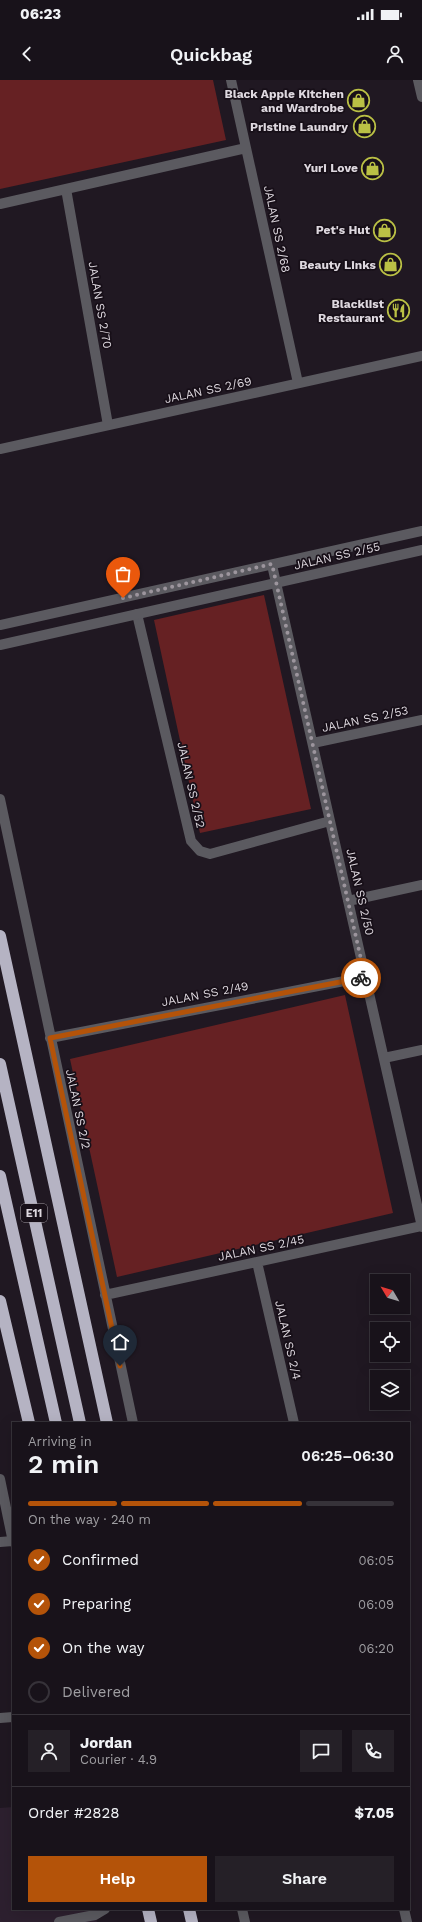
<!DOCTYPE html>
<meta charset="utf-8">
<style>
:root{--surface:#18121a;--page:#252027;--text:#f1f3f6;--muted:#9f9ea2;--line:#363239;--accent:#b45309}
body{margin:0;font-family:"Work Sans",sans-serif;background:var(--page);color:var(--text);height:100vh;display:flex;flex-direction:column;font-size:15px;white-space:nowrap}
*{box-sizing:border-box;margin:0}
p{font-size:13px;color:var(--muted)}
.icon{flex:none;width:22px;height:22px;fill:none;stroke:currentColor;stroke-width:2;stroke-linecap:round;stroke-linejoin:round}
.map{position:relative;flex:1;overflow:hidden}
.panel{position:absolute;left:12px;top:1342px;width:398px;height:488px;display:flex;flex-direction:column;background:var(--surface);border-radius:0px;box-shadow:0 4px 16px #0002,0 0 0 1px var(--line)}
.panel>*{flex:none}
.needle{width:26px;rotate:308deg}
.controls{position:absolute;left:370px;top:1194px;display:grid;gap:8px}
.controls a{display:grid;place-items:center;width:40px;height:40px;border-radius:0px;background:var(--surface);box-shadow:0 4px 16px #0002,0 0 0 1px var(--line);font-size:20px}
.pin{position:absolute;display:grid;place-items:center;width:34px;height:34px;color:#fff;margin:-41px -17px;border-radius:50% 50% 50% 0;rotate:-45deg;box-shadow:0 0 4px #0007}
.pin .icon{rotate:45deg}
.courier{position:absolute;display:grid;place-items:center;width:40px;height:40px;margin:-20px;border:3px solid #b45309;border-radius:50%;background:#fff;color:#222;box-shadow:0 1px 5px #0007}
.summary em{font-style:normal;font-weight:600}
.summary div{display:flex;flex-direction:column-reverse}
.summary{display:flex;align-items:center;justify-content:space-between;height:68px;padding:0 16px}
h1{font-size:26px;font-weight:600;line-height:30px}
.bar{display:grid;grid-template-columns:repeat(4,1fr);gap:6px 4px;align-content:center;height:48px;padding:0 16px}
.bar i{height:5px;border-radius:3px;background:var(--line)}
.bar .selected{background:var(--accent)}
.bar p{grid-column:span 4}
.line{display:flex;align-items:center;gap:10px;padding:0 16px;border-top:1px solid var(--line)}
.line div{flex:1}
.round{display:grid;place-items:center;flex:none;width:42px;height:42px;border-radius:0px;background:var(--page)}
ol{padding:0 16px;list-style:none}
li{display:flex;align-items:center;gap:12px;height:44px}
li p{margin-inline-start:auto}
li .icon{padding:4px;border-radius:50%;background:var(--accent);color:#fff;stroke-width:4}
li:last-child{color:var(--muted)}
li i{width:22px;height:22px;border:2px solid var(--line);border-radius:50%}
.button{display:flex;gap:8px;margin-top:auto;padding:8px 16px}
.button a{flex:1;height:46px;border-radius:0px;background:var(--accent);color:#fff;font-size:16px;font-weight:600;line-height:46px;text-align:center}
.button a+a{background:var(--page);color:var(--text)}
.status{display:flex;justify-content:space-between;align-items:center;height:28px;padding:0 20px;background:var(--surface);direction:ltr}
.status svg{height:11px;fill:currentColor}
header{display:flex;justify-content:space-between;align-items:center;height:52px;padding:0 16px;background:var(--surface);font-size:18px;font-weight:600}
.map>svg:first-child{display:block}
</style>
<div class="status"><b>06:23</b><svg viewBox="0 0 49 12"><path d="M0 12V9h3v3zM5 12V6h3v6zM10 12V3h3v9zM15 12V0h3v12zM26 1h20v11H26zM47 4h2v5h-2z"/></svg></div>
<header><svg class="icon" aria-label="back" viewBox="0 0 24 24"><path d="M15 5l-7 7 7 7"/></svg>Quickbag<svg class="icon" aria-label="person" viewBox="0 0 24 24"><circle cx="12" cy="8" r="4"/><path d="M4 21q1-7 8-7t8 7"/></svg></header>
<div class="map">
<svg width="422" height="1842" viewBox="0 0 422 1842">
<rect width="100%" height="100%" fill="#201822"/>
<path fill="#2d202f" d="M 13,1727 L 13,1829 L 94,1829 L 97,1842 L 0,1842 L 0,1728 Z"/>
<path fill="#662123" d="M 0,0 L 213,0 L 226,60 L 0,109 Z
M 264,515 L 311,729 L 200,753 L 154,540 Z
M 345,915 L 393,1133 L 117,1197 L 70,979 Z"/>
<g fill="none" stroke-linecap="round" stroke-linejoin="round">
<path stroke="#5b5a60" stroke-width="10" d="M 231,0 L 298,303
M 418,0 L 422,17
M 66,109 L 108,345
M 0,124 L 246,68
M 0,369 L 422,276
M 272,485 L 422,1147
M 137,534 L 191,761 L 200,771 L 210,774 L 330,741
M 313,663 L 422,640
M 0,719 L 133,1343
M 348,821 L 422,805
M 50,958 L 365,897
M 384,978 L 422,970
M 257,1182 L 294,1343
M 105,1215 L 422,1146
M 0,1399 L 13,1462
M 0,1462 L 13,1461
M 0,1638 L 13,1637
M 242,1829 L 245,1842
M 404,1829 L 407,1842"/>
<path stroke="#5b5a60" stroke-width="10" d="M 0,545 L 422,451
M 0,565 L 422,470
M 59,1842 L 95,1835 L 105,1829"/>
<path stroke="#b5b3c3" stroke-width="12" d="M 0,856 L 107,1343
M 0,984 L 80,1343
M 0,1096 L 56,1343
M 0,1221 L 29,1343
M 148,1829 L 151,1842
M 189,1829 L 192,1842"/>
</g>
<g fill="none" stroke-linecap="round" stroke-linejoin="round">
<path stroke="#9c959d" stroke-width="4" stroke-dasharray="0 7.2" d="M 123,518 L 272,484 L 365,897 L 361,898"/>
<path stroke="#b45309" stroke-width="5" d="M 120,1286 L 50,958 L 361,898"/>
</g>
<defs>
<symbol id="shop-ring" viewBox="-11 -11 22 22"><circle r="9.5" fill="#170f18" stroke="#bac045" stroke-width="1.5"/><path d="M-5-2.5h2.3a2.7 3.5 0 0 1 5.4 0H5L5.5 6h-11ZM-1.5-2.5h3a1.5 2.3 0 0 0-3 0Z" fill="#bac045"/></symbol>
<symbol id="restaurant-ring" viewBox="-11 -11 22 22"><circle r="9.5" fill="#170f18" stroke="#bac045" stroke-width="1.5"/><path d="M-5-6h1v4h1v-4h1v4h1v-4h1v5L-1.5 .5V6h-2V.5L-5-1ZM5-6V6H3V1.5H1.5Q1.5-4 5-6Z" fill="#bac045"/></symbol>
</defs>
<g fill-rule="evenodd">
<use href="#shop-ring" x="346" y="8" width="25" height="25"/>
<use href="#shop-ring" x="352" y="34" width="25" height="25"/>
<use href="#shop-ring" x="360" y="76" width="25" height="25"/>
<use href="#shop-ring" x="372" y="138" width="25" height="25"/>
<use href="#shop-ring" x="378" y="172" width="25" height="25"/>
<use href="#restaurant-ring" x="386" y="218" width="25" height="25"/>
</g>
<g text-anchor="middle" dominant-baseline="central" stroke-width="3.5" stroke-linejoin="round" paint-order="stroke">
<rect fill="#170f18" stroke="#a29ca3" stroke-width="1" x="21" y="1124" width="26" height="18" rx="3"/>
<g font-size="11" font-weight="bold" fill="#ded8df">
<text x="34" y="1133">E11</text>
</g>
<g font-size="12" font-weight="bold" fill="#ded8df" stroke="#170f18" text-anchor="end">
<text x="344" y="14">Black Apple Kitchen<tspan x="344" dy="14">and Wardrobe</tspan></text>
<text x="348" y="47">Pristine Laundry</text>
<text x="358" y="88">Yuri Love</text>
<text x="370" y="150">Pet's Hut</text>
<text x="376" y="185">Beauty Links</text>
<text x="384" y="224">Blacklist<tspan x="384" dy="14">Restaurant</tspan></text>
</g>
<g font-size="12" fill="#ded8df" stroke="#170f18">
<text transform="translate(277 149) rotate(78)">JALAN SS 2/68</text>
<text transform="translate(100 225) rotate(80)">JALAN SS 2/70</text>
<text transform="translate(208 310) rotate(-12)">JALAN SS 2/69</text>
<text transform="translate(337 476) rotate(-13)">JALAN SS 2/55</text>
<text transform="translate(365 639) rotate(-12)">JALAN SS 2/53</text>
<text transform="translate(191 705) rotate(77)">JALAN SS 2/52</text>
<text transform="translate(360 812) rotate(77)">JALAN SS 2/50</text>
<text transform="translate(205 914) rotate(-11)">JALAN SS 2/49</text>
<text transform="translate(78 1029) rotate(78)">JALAN SS 2/2</text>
<text transform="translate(261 1168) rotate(-12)">JALAN SS 2/45</text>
<text transform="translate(288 1260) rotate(77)">JALAN SS 2/4</text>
</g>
</g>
</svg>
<div class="controls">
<a><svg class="needle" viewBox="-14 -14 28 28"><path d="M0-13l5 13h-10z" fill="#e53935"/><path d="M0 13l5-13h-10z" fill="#9f9ea2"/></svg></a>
<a><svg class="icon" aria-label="locate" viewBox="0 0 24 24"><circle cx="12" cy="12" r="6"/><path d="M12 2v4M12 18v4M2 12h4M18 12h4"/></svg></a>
<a><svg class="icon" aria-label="layers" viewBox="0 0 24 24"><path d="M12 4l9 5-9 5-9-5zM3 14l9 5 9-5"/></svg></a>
</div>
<div class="pin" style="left:123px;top:518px;background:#ea580c"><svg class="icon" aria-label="bag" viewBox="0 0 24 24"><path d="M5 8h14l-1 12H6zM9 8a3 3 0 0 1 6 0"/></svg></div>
<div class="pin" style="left:120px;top:1286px;background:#1f2937"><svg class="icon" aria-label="home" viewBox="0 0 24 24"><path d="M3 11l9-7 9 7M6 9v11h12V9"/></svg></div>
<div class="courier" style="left:361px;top:898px"><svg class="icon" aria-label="bike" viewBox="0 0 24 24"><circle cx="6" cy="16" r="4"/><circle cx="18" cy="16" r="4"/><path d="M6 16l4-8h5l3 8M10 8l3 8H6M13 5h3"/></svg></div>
<section class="panel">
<div class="summary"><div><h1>2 min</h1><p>Arriving in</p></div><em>06:25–06:30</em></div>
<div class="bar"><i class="selected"></i><i class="selected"></i><i class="selected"></i><i></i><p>On the way · 240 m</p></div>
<ol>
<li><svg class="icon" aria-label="check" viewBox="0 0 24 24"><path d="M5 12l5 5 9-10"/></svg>Confirmed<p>06:05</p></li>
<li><svg class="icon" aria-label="check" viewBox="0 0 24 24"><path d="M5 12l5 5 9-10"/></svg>Preparing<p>06:09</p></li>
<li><svg class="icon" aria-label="check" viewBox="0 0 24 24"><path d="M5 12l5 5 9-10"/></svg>On the way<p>06:20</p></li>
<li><i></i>Delivered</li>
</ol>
<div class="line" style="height:72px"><a class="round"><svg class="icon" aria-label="person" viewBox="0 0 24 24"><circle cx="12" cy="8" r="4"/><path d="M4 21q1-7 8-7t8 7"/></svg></a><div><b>Jordan</b><p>Courier · 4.9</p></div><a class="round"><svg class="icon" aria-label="chat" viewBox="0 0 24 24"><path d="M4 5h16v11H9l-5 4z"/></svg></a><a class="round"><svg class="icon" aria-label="phone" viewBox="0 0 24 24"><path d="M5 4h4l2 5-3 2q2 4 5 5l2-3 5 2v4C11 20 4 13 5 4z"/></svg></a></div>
<div class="line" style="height:52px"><div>Order #2828</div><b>$7.05</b></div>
<div class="button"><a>Help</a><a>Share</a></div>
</section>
</div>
